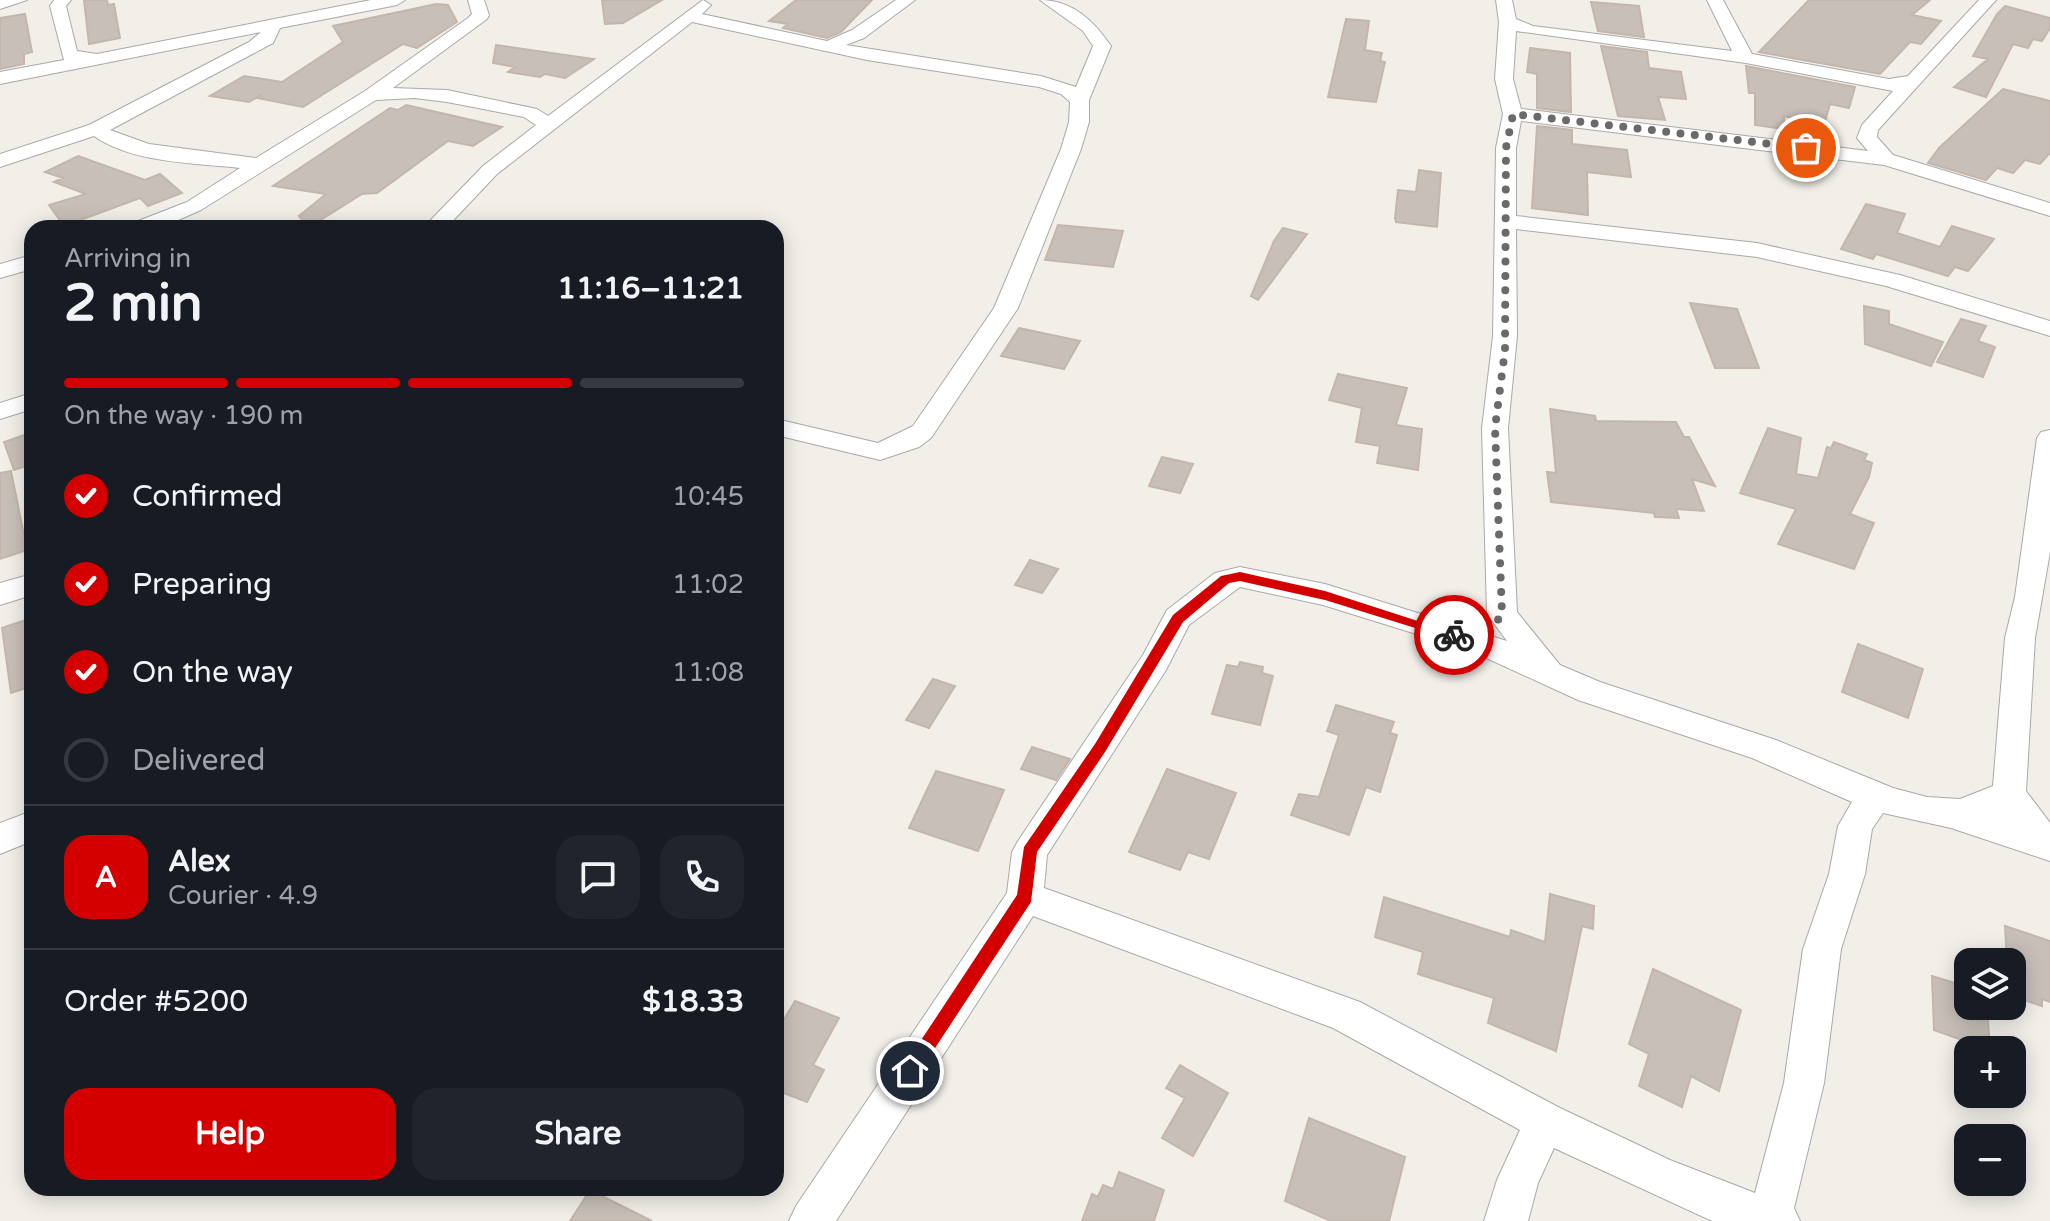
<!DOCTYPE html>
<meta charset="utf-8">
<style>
:root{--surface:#171b24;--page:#20242c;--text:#f1f3f6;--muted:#9ea1a6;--line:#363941;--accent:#d40000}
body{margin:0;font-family:"Varela Round",sans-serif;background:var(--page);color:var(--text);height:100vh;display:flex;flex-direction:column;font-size:30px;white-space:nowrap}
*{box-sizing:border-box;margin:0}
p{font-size:26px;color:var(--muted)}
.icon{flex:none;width:44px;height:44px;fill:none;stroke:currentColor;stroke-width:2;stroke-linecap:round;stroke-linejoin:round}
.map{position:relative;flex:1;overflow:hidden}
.side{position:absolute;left:24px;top:220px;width:760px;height:976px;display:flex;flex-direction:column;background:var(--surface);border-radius:24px;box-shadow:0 4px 20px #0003}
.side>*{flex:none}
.tools{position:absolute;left:1954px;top:948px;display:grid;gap:16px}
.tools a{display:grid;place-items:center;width:72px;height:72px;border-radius:16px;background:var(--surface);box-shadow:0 4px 20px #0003;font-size:40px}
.pin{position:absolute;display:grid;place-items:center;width:68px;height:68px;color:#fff;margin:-34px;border:4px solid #fff;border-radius:50%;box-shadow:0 2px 8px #0007}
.courier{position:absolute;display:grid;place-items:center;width:80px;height:80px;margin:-40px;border:6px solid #d40000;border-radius:50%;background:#fff;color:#222;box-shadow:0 2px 10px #0007}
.overview em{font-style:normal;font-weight:700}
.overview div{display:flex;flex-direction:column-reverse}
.overview{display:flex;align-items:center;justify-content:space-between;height:136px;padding:0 40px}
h1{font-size:52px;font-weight:700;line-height:60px}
.bar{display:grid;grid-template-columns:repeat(4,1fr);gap:12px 8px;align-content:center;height:96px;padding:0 40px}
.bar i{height:10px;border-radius:6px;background:var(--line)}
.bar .selected{background:var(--accent)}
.bar p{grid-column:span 4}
.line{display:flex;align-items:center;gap:20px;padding:0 40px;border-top:2px solid var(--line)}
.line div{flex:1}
.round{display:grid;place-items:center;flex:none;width:84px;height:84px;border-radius:24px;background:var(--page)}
ol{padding:0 40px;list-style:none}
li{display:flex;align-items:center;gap:24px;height:88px}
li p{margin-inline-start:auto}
li .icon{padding:8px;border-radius:50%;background:var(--accent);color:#fff;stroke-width:4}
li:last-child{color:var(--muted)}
li i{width:44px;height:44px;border:4px solid var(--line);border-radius:50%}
.action{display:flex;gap:16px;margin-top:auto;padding:16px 40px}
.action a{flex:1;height:92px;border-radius:24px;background:var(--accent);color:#fff;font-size:32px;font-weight:700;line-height:92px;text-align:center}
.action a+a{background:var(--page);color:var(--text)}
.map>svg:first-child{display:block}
</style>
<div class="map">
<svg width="2050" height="1221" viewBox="0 0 2050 1221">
<rect width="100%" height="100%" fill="#f2efe9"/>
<path fill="#c7bfb8" stroke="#c4b6ab" stroke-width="2" d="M 84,0 L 107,0 L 108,5 L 114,4 L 120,38 L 89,44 Z
M 602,0 L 662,0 L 623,23 L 605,24 Z
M 796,0 L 872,0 L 841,32 L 827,38 L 783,28 L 788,24 L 769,21 Z
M 1809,0 L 1930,0 L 1912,15 L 1941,21 L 1921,44 L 1910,42 L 1880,74 L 1759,52 Z
M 1591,2 L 1639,6 L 1644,37 L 1598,31 Z
M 436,4 L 448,5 L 457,22 L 417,48 L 403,44 L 303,107 L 257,98 L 261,95 L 249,102 L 210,96 L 244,76 L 282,82 L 343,42 L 333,26 Z
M 2005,6 L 2050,18 L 2050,28 L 2042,41 L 2033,39 L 2028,48 L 2013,44 L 1986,97 L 1954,87 L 1988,59 L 1973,56 L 1997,14 Z
M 25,14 L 32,52 L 24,54 L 24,64 L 0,69 L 0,18 Z
M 1346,19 L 1369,21 L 1365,50 L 1382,53 L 1380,61 L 1385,62 L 1376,102 L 1328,97 Z
M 496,45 L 594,59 L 565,78 L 545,74 L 540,77 L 508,72 L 515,67 L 493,63 Z
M 1601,46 L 1647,52 L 1649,68 L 1681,72 L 1686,99 L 1658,97 L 1665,120 L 1618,116 Z
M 1530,48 L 1570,53 L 1571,112 L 1537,108 L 1537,74 L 1527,72 Z
M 1746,66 L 1855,87 L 1849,108 L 1830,104 L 1824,125 L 1784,116 L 1784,129 L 1755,125 L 1755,93 L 1749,93 Z
M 2003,89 L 2050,101 L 2050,153 L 2040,164 L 2025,160 L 2013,173 L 1997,168 L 1986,180 L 1928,163 L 1939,148 Z
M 406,105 L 502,127 L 473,146 L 448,141 L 377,193 L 362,194 L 308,228 L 299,216 L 326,194 L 273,186 L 390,108 L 398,110 Z
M 1537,126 L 1572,130 L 1572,144 L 1627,150 L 1631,177 L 1587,172 L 1588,215 L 1532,208 Z
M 78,156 L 145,180 L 160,174 L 182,193 L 148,206 L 140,198 L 64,226 L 49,205 L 86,194 L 54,182 L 63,178 L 45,172 Z
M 1419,170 L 1441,173 L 1437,227 L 1396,222 L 1395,218 L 1398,190 L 1416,192 Z
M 1866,204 L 1905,214 L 1897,233 L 1940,247 L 1952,226 L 1994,239 L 1968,271 L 1955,267 L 1948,276 L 1876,254 L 1873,259 L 1841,249 Z
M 1058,225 L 1123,231 L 1113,267 L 1045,260 Z
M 1283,228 L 1307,234 L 1258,300 L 1251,296 L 1274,241 Z
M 1690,303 L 1737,309 L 1759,368 L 1715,368 Z
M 1864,306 L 1889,311 L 1889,324 L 1943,342 L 1931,366 L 1865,344 Z
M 1961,319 L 1986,326 L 1978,341 L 1995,347 L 1983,377 L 1937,362 Z
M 1019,328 L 1080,341 L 1064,369 L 1001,356 Z
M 1338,374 L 1407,388 L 1396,425 L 1422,429 L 1418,470 L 1377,463 L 1380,446 L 1356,442 L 1362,408 L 1329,400 Z
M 1550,409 L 1595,416 L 1596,421 L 1676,422 L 1684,437 L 1689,437 L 1715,486 L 1692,479 L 1704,511 L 1676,509 L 1679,518 L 1655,517 L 1654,513 L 1551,502 L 1547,472 L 1556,473 Z
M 1768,428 L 1801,438 L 1796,474 L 1818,478 L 1827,447 L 1831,448 L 1834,442 L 1867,454 L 1864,460 L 1872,463 L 1869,477 L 1850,514 L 1874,523 L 1854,569 L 1778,544 L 1796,509 L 1740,493 Z
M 27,434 L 32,464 L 14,470 L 4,442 Z
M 1162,457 L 1193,464 L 1180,493 L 1149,486 Z
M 11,471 L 27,550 L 0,559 L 0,473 Z
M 1030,560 L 1058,569 L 1042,593 L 1015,585 Z
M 32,618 L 32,686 L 11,693 L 2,628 Z
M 1858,644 L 1923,669 L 1908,718 L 1842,692 Z
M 1240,662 L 1263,667 L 1262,673 L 1273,676 L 1260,725 L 1212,714 L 1227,665 L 1238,667 Z
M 933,679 L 955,686 L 929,728 L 906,720 Z
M 1336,705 L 1394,722 L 1390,733 L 1397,735 L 1380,792 L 1366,787 L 1349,835 L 1291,815 L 1299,794 L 1319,797 L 1339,735 L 1327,731 Z
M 1032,747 L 1070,759 L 1056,780 L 1021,769 Z
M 1167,769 L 1236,793 L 1209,859 L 1188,852 L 1180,870 L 1129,852 Z
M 936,771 L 1004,790 L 978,851 L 909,828 Z
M 1550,894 L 1594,906 L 1593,929 L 1582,926 L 1556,1051 L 1488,1023 L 1494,998 L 1418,974 L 1423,952 L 1375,937 L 1384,897 L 1510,937 L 1511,930 L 1545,942 Z
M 2005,926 L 2050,941 L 2050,1002 L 2042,999 L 2042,1006 L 2012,996 L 2012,962 L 2007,962 Z
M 1653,969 L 1741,1010 L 1719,1091 L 1691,1076 L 1682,1107 L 1639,1086 L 1649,1054 L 1629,1044 Z
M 1932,976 L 1968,987 L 1968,1006 L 1987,1006 L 1990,1050 L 1934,1030 Z
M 795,1001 L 839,1018 L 813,1065 L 824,1070 L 807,1102 L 776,1090 L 776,1033 Z
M 1180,1065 L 1228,1093 L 1193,1156 L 1162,1138 L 1185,1098 L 1166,1088 Z
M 1309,1118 L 1405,1157 L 1389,1221 L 1331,1221 L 1285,1201 Z
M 1119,1172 L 1164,1190 L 1154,1221 L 1082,1221 L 1092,1194 L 1098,1197 L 1103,1185 L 1113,1189 Z
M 590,1190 L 652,1221 L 570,1221 Z"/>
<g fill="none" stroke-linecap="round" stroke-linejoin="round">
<defs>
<path id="minor" d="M 0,0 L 27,0 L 0,9 Z
M 54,0 L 71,0 L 66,6 L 77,51 L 97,54 L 371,0 L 405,0 L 397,5 L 280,28 L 273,43 L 110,130 L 149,144 L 256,158 L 365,91 L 468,18 L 472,14 L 468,0 L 484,0 L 489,15 L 487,19 L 393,88 L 447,90 L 537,109 L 548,116 L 703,0 L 711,5 L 702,14 L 827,41 L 852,30 L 896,0 L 915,0 L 864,38 L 846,45 L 1041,76 L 1076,87 L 1093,46 L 1083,31 L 1040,0 C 1072,0 1093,20 1111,46 L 1089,100 L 1089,122 L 1081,149 L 1018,308 L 931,438 L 919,447 L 880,460 L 776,435 L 776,419 L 878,443 L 913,426 L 994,308 L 1061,149 L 1069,122 L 1070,102 L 1061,94 L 1039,87 L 867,60 L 692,22 L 497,174 L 446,228 L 423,228 L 483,166 L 536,125 L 524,117 L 447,102 L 415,98 L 376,100 L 201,210 L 160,228 L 130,228 L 133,223 L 187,202 L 240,168 C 194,163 132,163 94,136 L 0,167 L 0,154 L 89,125 L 249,42 L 261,32 L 0,84 L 0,72 L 64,60 L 50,6 Z
M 1496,0 L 1512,0 L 1516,19 L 1533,26 L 1732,51 L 1707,0 L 1723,0 L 1752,54 L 1889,79 L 1908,76 L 1979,0 L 1996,0 L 1878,130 L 1877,137 L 1893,155 L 2050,203 L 2050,216 L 1884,165 L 1521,121 L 1516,148 L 1516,216 L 1757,243 L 1900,275 L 2050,321 L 2050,336 L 1886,286 L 1757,257 L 1516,229 L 1517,336 L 1508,428 L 1517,612 L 1560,665 L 1600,682 L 1776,740 L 1893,788 L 1927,797 L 1960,799 L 1993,786 L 2005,638 L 2015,597 L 2037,438 L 2041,432 L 2050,430 L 2050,552 L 2035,638 L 2026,791 L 2050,823 L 2050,861 L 1951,828 L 1883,813 L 1872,829 L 1865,874 L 1841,949 L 1824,1083 L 1794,1208 L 1800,1221 L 1712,1221 L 1554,1148 L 1538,1183 L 1528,1221 L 1484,1221 L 1497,1180 L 1520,1130 L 1333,1028 L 1033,916 L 836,1221 L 789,1221 L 796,1206 L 1007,893 L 1012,852 L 1018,841 L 1143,655 L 1167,610 L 1215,573 L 1240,567 L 1325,584 L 1507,641 L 1487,614 L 1482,428 L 1493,336 L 1496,148 L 1503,114 L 1495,79 L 1499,22 ZM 1516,31 L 1746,63 L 1893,91 L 1862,125 L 1857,138 L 1868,151 L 1521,109 L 1513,79 ZM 1240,587 L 1323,605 L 1471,651 L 1578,700 L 1752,758 L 1852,802 L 1838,826 L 1829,874 L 1803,949 L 1784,1083 L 1755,1193 L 1670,1160 L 1560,1108 L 1360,1002 L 1044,888 L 1047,855 L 1166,670 L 1189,625 Z
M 32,255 L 32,269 L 0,278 L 0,264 Z
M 32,393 L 32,409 L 0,419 L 0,403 Z
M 32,574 L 32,595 L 0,605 L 0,583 Z
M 32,811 L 32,841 L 0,854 L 0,823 Z"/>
</defs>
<use href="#minor" stroke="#a9a9a9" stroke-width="2"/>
<use href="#minor" fill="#fff" fill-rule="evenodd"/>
</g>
<path fill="#d40000" d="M 1240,572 L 1325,591 L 1461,635 L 1454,640 L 1325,600 L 1240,581 L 1229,583 L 1183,622 L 1105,752 L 1037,852 L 1031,902 L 916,1077 L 904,1077 L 904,1066 L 1017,895 L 1024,847 L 1095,744 L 1173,615 L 1221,576 Z"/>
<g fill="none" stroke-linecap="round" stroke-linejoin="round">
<path stroke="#6b6a68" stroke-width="8" stroke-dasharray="0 14.4" d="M 1454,635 L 1482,643 L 1502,614 L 1495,428 L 1505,350 L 1506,148 L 1513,114 L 1806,148"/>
</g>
</svg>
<div class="tools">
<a><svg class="icon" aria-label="layers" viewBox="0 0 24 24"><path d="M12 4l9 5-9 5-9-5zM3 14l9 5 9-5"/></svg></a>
<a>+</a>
<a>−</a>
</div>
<div class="pin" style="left:1806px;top:148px;background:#ea580c"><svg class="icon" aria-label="bag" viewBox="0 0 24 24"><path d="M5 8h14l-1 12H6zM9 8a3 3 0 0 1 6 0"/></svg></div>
<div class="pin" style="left:910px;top:1071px;background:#1f2937"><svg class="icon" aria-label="home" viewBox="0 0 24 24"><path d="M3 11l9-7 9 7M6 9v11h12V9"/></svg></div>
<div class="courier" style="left:1454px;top:635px"><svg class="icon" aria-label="bike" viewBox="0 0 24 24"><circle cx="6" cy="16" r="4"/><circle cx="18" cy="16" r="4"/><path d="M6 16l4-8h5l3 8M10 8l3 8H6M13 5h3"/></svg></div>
<section class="side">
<div class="overview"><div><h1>2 min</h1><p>Arriving in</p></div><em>11:16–11:21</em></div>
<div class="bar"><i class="selected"></i><i class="selected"></i><i class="selected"></i><i></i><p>On the way · 190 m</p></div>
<ol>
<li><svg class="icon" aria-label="check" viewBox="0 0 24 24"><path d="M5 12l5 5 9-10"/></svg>Confirmed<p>10:45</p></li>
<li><svg class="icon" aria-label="check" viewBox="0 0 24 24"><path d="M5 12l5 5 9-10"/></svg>Preparing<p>11:02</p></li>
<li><svg class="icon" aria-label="check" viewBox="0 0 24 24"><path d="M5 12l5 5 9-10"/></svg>On the way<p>11:08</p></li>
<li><i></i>Delivered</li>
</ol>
<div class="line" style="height:144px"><b class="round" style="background:var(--accent);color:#fff">A</b><div><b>Alex</b><p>Courier · 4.9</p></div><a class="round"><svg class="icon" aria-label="chat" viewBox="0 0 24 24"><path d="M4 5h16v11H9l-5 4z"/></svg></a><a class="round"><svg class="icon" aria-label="phone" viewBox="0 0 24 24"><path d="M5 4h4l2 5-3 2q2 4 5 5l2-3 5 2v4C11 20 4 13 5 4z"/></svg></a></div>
<div class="line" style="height:104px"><div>Order #5200</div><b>$18.33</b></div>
<div class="action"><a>Help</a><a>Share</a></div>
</section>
</div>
